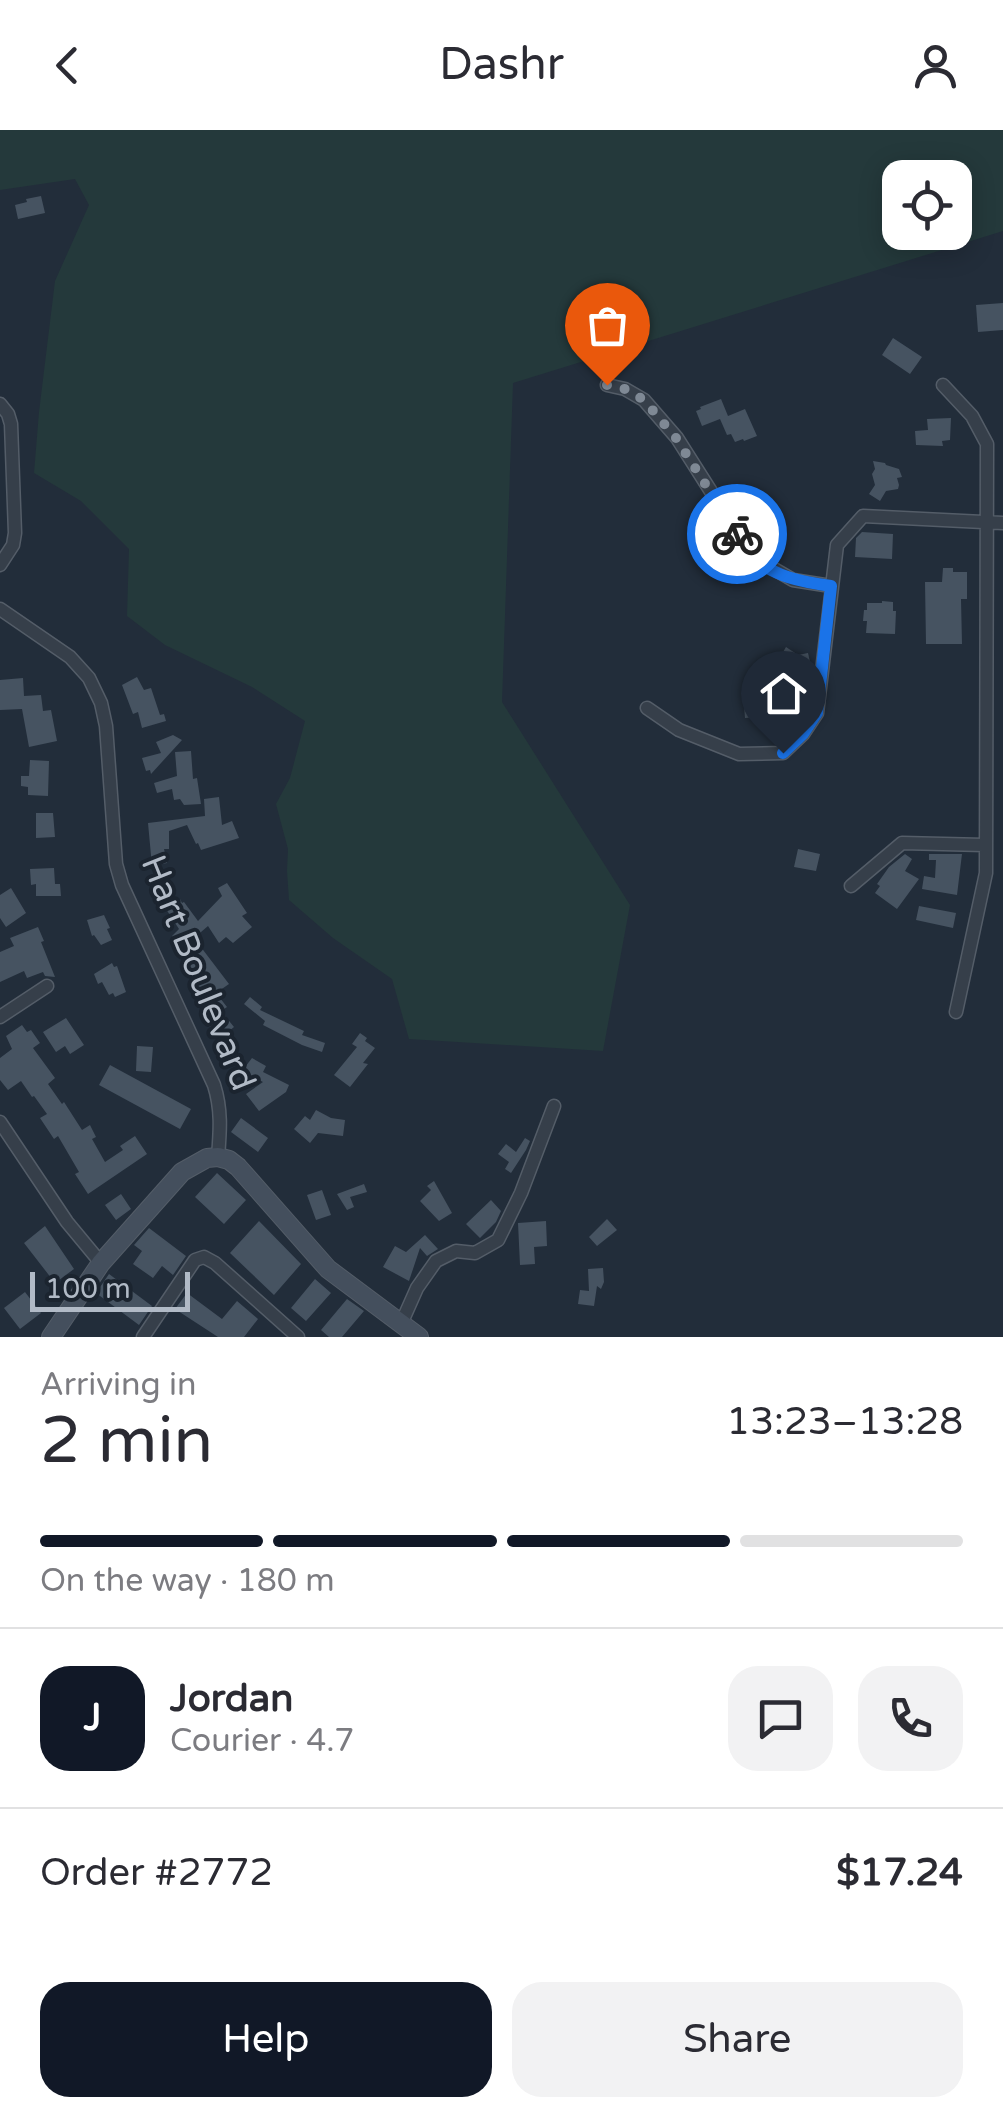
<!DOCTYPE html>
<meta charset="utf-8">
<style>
:root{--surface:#fff;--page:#f2f2f3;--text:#2b2b33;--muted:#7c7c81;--line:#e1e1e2;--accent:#111827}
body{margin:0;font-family:"Varela Round",sans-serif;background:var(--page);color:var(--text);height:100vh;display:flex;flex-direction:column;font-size:38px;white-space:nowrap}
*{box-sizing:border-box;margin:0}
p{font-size:32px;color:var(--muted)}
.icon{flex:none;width:55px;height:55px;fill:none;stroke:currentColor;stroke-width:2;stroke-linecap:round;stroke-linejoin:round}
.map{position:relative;height:1207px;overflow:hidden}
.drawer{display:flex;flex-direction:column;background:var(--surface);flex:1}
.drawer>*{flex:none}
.controls{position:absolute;left:882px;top:30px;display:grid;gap:20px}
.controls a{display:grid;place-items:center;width:90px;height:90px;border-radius:20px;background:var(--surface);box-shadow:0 5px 25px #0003;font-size:50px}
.scale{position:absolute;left:30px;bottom:25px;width:160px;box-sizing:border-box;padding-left:10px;border:5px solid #b1bac6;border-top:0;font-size:28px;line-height:35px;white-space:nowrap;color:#b1bac6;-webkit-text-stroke:8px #1b242f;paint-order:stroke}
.pin{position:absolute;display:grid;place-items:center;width:85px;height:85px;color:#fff;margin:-102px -42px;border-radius:50% 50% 50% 0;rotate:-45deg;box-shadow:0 0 10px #0007}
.pin .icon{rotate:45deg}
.courier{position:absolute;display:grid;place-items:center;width:100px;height:100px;margin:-50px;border:8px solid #1a73e8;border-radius:50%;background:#fff;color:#222;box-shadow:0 2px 12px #0007}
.headline em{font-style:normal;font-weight:600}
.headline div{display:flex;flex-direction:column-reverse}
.headline{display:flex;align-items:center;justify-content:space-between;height:170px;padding:0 40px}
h1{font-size:65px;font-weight:600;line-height:75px}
.bar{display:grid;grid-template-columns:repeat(4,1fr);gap:15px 10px;align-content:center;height:120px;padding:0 40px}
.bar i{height:12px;border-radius:8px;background:var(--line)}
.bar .selected{background:var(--accent)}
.bar p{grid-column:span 4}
.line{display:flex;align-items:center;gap:25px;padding:0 40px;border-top:2px solid var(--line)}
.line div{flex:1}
.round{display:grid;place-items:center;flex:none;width:105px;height:105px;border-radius:30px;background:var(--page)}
.primary-button{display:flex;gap:20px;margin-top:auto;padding:20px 40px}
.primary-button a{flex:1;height:115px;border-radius:30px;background:var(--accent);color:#fff;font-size:40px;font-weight:600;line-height:115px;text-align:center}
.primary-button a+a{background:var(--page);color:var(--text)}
header{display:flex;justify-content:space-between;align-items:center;height:130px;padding:0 40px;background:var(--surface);font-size:45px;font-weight:600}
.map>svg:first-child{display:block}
</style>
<header><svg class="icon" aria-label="back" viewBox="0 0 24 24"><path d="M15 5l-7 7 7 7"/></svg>Dashr<svg class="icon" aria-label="person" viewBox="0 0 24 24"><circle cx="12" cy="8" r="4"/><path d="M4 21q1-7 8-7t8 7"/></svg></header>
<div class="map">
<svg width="1003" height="1207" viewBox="0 0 1003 1207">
<rect width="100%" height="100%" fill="#222d3a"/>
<path fill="#24393b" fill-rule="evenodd" d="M 0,0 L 1003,0 L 1003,101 L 513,253 L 502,572 L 630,775 L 603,921 L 409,909 L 392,849 L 333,808 L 289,770 L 287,741 L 288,719 L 276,674 L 290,648 L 305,591 L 252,557 L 165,515 L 127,486 L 129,419 L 81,371 L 34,343 L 39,282 L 55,151 L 89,75 L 75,49 L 0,60 ZM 900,48 L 955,48 L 955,102 L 900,102 Z"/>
<path fill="#465361" d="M 41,66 L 45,83 L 18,89 L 15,75 L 27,72 L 26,69 Z
M 1003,173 L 1003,200 L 978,202 L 976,175 Z
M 893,208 L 922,227 L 910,244 L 882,225 Z
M 721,269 L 728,286 L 745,279 L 757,306 L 744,311 L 743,309 L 735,312 L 731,304 L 727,305 L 720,289 L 702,296 L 696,281 L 701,279 L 700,277 Z
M 951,288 L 950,310 L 942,311 L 943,316 L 916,315 L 915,301 L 928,300 L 927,289 Z
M 873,331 L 885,333 L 886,335 L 899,339 L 902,347 L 897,348 L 899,355 L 898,359 L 886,361 L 880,371 L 869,364 L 875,355 L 872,344 L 875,339 Z
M 862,402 L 893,404 L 892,429 L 855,427 L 856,408 Z
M 943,438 L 953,438 L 953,442 L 967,442 L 967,469 L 961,469 L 962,514 L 926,514 L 925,452 L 942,452 Z
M 882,471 L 893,472 L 893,481 L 896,481 L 895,504 L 866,503 L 867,491 L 863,491 L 864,480 L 867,480 L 867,473 L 882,473 Z
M 786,517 L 798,525 L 808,523 L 812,541 L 809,565 L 804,557 L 775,560 L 780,591 L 758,592 L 758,587 L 745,588 L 743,563 L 747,563 L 746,553 L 786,550 L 786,532 L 779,529 Z
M 137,547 L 144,560 L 151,558 L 160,585 L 164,584 L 166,591 L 142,598 L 138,582 L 133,584 L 122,555 Z
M 23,548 L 24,566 L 41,565 L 43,581 L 51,580 L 57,611 L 29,617 L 22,579 L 0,580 L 0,550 Z
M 173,605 L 182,610 L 151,644 L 150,640 L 146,641 L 142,628 L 161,623 L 156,612 Z
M 191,621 L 193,649 L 197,648 L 201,674 L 184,675 L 180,669 L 174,670 L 172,659 L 157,663 L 154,653 L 177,646 L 175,622 Z
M 30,630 L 49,631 L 48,666 L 28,665 L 28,657 L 21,656 L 21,646 L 29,646 Z
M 219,667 L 222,695 L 232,691 L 239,708 L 201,720 L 198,713 L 196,714 L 187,695 L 169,701 L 169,719 L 164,719 L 167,733 L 152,736 L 148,693 L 205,686 L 204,669 Z
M 36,683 L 53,683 L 55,707 L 36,708 Z
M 798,719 L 820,724 L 816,741 L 794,737 Z
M 905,724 L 912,729 L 905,741 L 919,749 L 897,779 L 875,763 L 880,756 L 877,754 L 889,737 Z
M 929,724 L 962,724 L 957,765 L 922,759 L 924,746 L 935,748 L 936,730 L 929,730 Z
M 54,738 L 55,754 L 60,754 L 61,766 L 36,766 L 36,754 L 31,755 L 30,739 Z
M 227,753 L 247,783 L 242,786 L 252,797 L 233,813 L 226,807 L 219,813 L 208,796 L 194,808 L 229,854 L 216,863 L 227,877 L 221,881 L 234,897 L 219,909 L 209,896 L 217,889 L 189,854 L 193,852 L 181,836 L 191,828 L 172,806 L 179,799 L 166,779 L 180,769 L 182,773 L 184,772 L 198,791 L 222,766 L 218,758 Z
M 11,758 L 26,783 L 6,797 L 0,788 L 0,765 Z
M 919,776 L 956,783 L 953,798 L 916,790 Z
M 104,785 L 110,798 L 107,799 L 112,810 L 101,815 L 94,805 L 92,806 L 87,790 Z
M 38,797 L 44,811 L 41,812 L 55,847 L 45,846 L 43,842 L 27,848 L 24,841 L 0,852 L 0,822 L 14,816 L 10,808 Z
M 112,833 L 114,837 L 117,836 L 126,862 L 115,867 L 113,863 L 109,865 L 102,852 L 98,854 L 94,844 Z
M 250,867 L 262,877 L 260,880 L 304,901 L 302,905 L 325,913 L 322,922 L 302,915 L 263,895 L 265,891 L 244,874 Z
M 66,888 L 84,915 L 70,924 L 65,916 L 56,922 L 43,902 Z
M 22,895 L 27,902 L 31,900 L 40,913 L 33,918 L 55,948 L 48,954 L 62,974 L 64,972 L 82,1000 L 90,995 L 96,1007 L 92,1009 L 105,1032 L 123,1020 L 120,1016 L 135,1006 L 147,1024 L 88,1064 L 75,1044 L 79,1042 L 58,1006 L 54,1009 L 40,988 L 47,984 L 34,966 L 32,967 L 21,951 L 8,960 L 0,950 L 0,928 L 12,919 L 6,906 Z
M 360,903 L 367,908 L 365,911 L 375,918 L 363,933 L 368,934 L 350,957 L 334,945 L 357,917 L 352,914 Z
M 137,916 L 153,917 L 151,942 L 136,941 Z
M 252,928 L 266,936 L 263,942 L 289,955 L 286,962 L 259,981 L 246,964 L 263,952 L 242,941 Z
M 110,935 L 191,979 L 180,999 L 99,955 Z
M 316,980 L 331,988 L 345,990 L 343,1006 L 318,1003 L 310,1013 L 294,999 L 305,986 L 310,990 Z
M 241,988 L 268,1008 L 258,1022 L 231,1002 Z
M 525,1008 L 530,1011 L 526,1020 L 511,1043 L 505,1039 L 509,1032 L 498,1024 L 506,1014 L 516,1022 Z
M 217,1043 L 246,1070 L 224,1094 L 195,1067 Z
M 434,1051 L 452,1083 L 439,1091 L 420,1071 L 431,1060 L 427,1056 Z
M 364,1054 L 367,1062 L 350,1067 L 354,1077 L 347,1080 L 337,1064 Z
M 322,1060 L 331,1085 L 316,1090 L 307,1065 Z
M 121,1064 L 131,1079 L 116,1090 L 105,1075 Z
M 491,1070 L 501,1081 L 496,1092 L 480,1108 L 466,1094 Z
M 607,1089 L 617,1100 L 597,1116 L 589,1107 Z
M 259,1091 L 301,1134 L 274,1165 L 230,1123 Z
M 546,1091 L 547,1116 L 534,1117 L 535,1134 L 520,1135 L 518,1093 Z
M 45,1096 L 74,1139 L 55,1153 L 24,1113 Z
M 149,1098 L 186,1126 L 173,1145 L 162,1136 L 153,1148 L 133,1134 L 142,1121 L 134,1115 Z
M 425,1105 L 438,1119 L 427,1126 L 420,1118 L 409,1151 L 383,1137 L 395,1116 L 406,1122 Z
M 603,1138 L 604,1152 L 601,1159 L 597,1156 L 594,1176 L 578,1174 L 580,1160 L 589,1161 L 588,1139 Z
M 109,1144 L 152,1176 L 139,1195 L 96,1163 Z
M 315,1149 L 331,1163 L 306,1191 L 291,1178 Z
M 25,1162 L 41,1183 L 20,1199 L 4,1178 Z
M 187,1163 L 222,1189 L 237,1171 L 258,1189 L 244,1207 L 218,1207 L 175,1179 Z
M 347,1169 L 364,1181 L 342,1207 L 329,1207 L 321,1200 Z"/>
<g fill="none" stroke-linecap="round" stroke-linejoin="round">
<defs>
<path id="street" d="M 607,255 L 625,259 L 644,270 L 677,308 L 752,426 L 793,450 L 831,456
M 943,255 L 972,286 L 987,314 L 986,743 L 956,882
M 0,274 L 8,284 L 11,294 L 15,403 L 13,415 L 0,435
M 0,479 L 70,527 L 89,548 L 101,573 L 106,596 L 116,734 L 122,755 L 214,955 C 222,980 220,1002 218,1027
M 647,578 L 679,600 L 739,624 L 783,623 L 803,604 L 817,583 L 837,415 L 863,386 L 1003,393
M 851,756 L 902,713 L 984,715
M 0,887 L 47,856
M 0,992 L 67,1092 L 101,1133
M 401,1194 L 417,1158 L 436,1131 L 456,1121 L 475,1123 L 498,1110 L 521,1063 L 554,976
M 143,1207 L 195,1130 L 204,1127 L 215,1133 L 298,1207"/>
<path id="secondary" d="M 51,1207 L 101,1133 L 182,1042 L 207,1028 L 218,1027 L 229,1030 L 238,1037 L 328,1139 L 419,1207"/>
</defs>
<use href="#street" stroke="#545d68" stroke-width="15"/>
<use href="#secondary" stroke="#545d68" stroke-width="20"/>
<use href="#street" stroke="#363f4a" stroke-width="12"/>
<use href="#secondary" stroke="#444f5d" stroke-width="18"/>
</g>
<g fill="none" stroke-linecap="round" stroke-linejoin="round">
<path stroke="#7f8995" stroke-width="10" stroke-dasharray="0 18" d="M 607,255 L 625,259 L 644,270 L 676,308 L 737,404"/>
<path stroke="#1a73e8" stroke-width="12" d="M 737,404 C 742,411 746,420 752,426 C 773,447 803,452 831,456 L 817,583 L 803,604 L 783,623"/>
</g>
<g text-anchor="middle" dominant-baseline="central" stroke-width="8" stroke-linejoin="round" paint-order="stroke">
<g font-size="35" fill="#b1bac6" stroke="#1b242f">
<text transform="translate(198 843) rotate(68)">Hart Boulevard</text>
</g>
</g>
</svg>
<div class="controls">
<a><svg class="icon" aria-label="locate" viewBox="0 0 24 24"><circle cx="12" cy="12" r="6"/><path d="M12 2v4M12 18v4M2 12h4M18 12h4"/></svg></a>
</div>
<div class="scale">100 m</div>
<div class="pin" style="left:607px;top:255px;background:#ea580c"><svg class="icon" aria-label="bag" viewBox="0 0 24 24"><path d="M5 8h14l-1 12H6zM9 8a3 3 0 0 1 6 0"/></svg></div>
<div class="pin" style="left:783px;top:623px;background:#1f2937"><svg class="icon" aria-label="home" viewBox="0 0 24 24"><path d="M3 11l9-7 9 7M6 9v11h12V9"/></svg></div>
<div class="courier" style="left:737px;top:404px"><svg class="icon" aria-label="bike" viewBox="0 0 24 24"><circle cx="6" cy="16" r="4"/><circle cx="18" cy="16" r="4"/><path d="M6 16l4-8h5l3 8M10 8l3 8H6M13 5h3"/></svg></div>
</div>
<section class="drawer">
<div class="headline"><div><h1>2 min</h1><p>Arriving in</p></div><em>13:23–13:28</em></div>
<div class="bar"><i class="selected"></i><i class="selected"></i><i class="selected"></i><i></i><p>On the way · 180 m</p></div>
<div class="line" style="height:180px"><b class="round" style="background:var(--accent);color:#fff">J</b><div><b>Jordan</b><p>Courier · 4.7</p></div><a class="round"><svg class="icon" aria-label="chat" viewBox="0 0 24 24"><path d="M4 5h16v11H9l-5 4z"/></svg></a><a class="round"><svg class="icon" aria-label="phone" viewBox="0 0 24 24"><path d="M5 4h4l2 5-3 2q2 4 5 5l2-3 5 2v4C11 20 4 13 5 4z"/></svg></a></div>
<div class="line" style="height:130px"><div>Order #2772</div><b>$17.24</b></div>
<div class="primary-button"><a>Help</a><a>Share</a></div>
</section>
